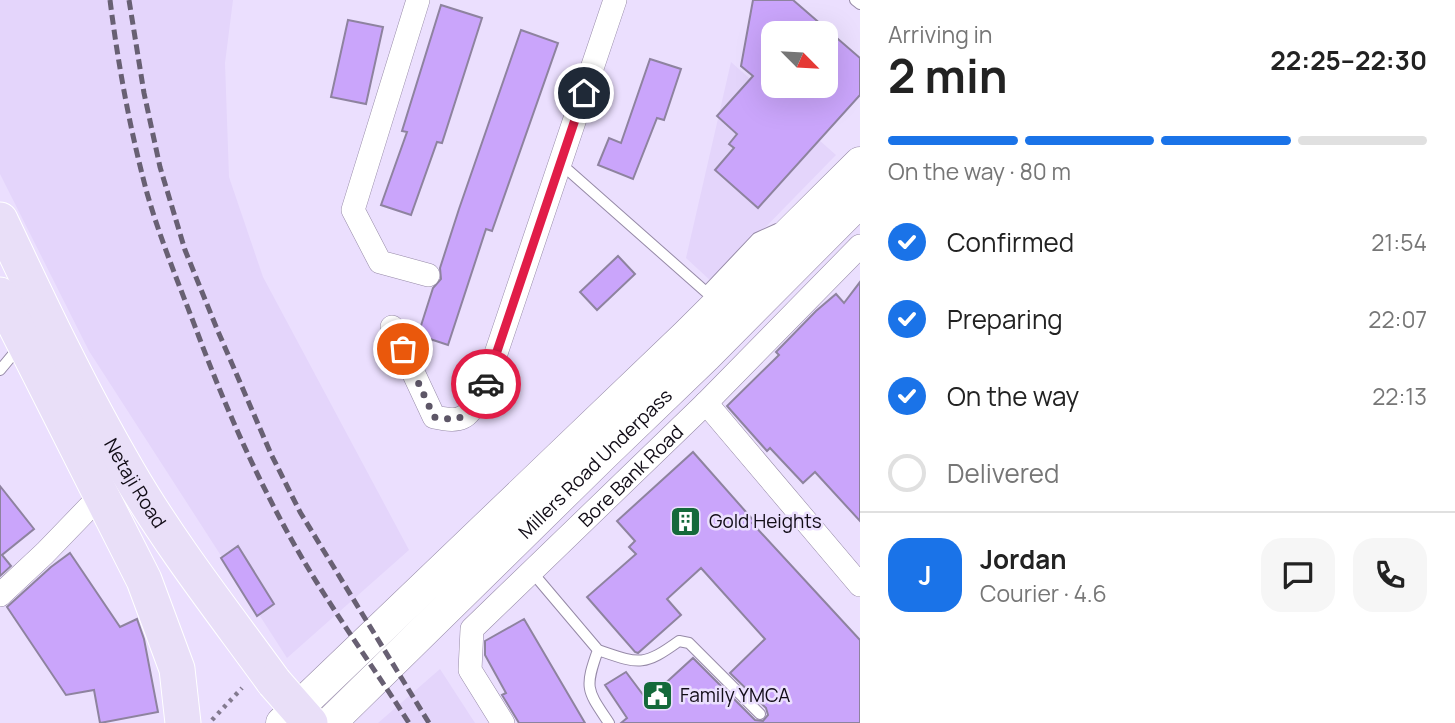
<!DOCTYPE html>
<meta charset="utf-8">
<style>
:root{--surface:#fff;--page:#f6f6f6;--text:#222;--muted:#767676;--line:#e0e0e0;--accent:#1a73e8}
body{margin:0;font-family:Manrope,sans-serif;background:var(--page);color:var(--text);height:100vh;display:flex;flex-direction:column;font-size:26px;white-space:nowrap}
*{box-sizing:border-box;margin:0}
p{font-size:23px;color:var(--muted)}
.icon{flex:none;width:38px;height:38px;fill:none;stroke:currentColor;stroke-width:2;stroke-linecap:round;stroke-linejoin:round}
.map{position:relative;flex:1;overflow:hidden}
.drawer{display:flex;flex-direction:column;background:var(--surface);width:595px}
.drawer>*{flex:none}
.needle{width:46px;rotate:114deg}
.tools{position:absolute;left:761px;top:21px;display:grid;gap:14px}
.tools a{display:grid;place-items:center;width:77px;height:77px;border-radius:14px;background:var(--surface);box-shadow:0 7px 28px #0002;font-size:35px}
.pin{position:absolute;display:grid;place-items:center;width:60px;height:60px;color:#fff;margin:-30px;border:4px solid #fff;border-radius:50%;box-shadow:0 2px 7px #0007}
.courier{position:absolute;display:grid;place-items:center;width:70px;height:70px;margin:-35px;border:5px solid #e11d48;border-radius:50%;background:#fff;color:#222;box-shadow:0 2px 9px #0007}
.headline em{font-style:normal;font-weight:700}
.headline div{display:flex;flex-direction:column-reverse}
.headline{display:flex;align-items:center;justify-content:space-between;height:119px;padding:0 28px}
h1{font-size:46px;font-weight:700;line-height:52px}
.bar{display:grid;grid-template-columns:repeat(4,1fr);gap:10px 7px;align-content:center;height:84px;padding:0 28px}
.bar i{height:9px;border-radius:5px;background:var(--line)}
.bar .active{background:var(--accent)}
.bar p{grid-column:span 4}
.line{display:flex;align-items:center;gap:18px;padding:0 28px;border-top:2px solid var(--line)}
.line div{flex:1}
.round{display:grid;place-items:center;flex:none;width:74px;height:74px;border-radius:21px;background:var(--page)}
ol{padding:0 28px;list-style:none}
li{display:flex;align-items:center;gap:21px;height:77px}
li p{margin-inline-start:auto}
li .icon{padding:7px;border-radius:50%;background:var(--accent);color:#fff;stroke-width:4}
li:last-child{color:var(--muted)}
li i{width:38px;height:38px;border:4px solid var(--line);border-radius:50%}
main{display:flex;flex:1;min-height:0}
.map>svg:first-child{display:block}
</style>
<main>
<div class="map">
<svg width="860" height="723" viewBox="0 0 860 723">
<rect width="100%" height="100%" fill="#ebdffe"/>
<path fill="#e4d5fb" d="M 0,0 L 233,0 L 225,63 L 229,177 L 263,277 L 409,550 L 287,658 L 89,351 L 0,174 Z
M 731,62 L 836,155 L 712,282 L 686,258 Z
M 440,669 L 475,723 L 378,723 Z"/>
<path fill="#caa5fb" stroke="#8e839f" stroke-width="2" fill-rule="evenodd" d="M 753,0 L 793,0 L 860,58 L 860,95 L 758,208 L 715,170 L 734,148 L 729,144 L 737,134 L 717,116 L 753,76 L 741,66 ZM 774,33 L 826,33 L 826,86 L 774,86 Z
M 441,5 L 482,18 L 442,143 L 437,142 L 411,215 L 381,205 L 407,132 L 402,131 Z
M 348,20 L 383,27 L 366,104 L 331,97 Z
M 521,30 L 558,43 L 492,231 L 486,229 L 448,345 L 418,335 L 433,288 L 441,279 L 440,268 L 459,209 Z
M 650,59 L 681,69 L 664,120 L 657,118 L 633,179 L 598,165 L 609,138 L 621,143 Z
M 618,256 L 635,274 L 597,310 L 580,292 Z
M 860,282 L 860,521 L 815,472 L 803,483 L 770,448 L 767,451 L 727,406 L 779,355 L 776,352 L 816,311 L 836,294 L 844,303 Z
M 693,452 L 754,521 L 752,523 L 860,640 L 860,723 L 621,723 L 627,718 L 605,685 L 626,672 L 647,700 L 693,658 L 755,720 L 763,721 L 768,715 L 766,708 L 730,673 L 765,639 L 701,568 L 667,599 L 681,615 L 638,653 L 635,652 L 587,597 L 636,554 L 629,547 L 635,541 L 617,521 Z
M 0,486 L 34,529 L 2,555 L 11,566 L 0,576 Z
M 238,546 L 274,604 L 257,616 L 221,558 Z
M 70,553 L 120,627 L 137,619 L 144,639 L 158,712 L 100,723 L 94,690 L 66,695 L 7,607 L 51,567 Z
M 524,619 L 585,723 L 519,723 L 502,695 L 506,693 L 485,655 L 485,641 Z"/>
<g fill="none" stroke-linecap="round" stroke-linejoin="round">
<defs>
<path id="lane" d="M 855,0 L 860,4
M 560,163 L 706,292 L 757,238 L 777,229
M 0,370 L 20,346
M 532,572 L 598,650 C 584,689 587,690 609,723
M 598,650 C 639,664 643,667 679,641 L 689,643 L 760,714"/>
<g id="street">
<path d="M 418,0 L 353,210 L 380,262 L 428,275"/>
<path d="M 392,327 L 434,417 C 468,424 467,416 484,389 L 615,0"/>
<path d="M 706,403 L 860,585"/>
<path d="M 0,595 L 45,553 L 101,495"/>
<path id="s1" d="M 503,723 L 470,670 L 472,629 L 706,403 L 860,246"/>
</g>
<g id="secondary">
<path d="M 282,723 L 687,335 L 860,163"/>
<path id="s2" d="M 330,723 L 602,456 L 706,356 L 860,201"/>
</g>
<g id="primary">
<path id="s3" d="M 0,220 C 40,305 80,390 128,472 C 171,546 224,613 274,682"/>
<path d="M 0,295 L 144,580 L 177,669 L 183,723"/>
</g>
</defs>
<use href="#lane" stroke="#968aa7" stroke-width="12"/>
<use href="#street" stroke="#968aa7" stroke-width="24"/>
<use href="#secondary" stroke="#968aa7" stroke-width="33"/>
<use href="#primary" stroke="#fff" stroke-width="37"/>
<path stroke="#837a8f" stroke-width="4.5" stroke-dasharray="3.5 5" stroke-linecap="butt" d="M 212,720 L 242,688"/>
<use href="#lane" stroke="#fff" stroke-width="10"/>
<use href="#street" stroke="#fff" stroke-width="23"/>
<use href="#secondary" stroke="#fff" stroke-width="32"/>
<use href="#primary" stroke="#e9dff8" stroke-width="35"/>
<path stroke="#686073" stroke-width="5" stroke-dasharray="10 5" stroke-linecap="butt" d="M 110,0 C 118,64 130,130 147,193 C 161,242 181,289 199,337 C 224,403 251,465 284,526 C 321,595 367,657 409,723
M 129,0 L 144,93 L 160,167 L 185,250 L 217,329 L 271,454 L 300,512 L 429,723"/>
<defs>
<path id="primary-bridge" d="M 274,682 L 310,723"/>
</defs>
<use href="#primary-bridge" stroke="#fff" stroke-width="37" stroke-linecap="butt"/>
<use href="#primary-bridge" stroke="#e9dff8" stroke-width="35"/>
</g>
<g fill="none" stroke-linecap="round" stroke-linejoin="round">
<path stroke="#5d5667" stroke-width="7" stroke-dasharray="0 12.6" d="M 403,349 L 434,417 C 465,423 474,414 486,384"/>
<path stroke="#e11d48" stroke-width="9" d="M 486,384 L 584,93"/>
</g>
<defs>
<symbol id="building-square" viewBox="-11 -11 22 22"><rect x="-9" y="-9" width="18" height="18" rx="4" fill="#14693a" stroke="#ebdffe"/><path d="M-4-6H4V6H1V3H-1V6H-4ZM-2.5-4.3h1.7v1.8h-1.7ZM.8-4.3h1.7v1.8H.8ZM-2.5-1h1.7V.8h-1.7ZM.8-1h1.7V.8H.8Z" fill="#fff"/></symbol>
<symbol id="civic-square" viewBox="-11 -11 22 22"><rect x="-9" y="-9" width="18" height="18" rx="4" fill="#14693a" stroke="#ebdffe"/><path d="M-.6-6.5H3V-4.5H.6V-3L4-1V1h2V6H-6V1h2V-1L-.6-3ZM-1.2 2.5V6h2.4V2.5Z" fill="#fff"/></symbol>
</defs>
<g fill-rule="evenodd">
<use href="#building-square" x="668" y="504" width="35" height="35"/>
<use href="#civic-square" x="640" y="678" width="35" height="35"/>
</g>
<g text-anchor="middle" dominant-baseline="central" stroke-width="5" stroke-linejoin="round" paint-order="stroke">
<g font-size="19" fill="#110c16" stroke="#ebdffe">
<text stroke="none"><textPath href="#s2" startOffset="371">Millers Road Underpass</textPath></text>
<text stroke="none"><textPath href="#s1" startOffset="324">Bore Bank Road</textPath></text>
<text stroke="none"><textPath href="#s3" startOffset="296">Netaji Road</textPath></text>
</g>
<g font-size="19" fill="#110c16" stroke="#ebdffe" text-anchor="start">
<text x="709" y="521">Gold Heights</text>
<text x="680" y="695">Family YMCA</text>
</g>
</g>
</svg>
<div class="tools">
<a><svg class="needle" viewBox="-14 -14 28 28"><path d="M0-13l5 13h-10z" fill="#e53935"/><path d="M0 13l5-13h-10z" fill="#767676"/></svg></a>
</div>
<div class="pin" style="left:403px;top:349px;background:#ea580c"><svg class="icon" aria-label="bag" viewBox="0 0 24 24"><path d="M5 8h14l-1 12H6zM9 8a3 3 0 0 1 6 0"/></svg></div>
<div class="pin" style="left:584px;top:93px;background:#1f2937"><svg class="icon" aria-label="home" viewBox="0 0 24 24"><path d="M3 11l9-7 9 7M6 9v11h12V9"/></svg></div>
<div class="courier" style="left:486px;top:384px"><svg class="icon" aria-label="car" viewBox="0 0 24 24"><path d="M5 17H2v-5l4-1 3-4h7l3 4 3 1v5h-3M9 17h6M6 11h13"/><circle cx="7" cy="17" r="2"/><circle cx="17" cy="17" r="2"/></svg></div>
</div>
<section class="drawer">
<div class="headline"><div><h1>2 min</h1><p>Arriving in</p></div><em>22:25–22:30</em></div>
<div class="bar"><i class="active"></i><i class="active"></i><i class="active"></i><i></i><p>On the way · 80 m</p></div>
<ol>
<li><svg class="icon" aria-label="check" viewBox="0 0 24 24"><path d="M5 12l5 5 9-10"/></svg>Confirmed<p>21:54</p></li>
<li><svg class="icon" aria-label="check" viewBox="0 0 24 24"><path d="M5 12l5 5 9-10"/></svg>Preparing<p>22:07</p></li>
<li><svg class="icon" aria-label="check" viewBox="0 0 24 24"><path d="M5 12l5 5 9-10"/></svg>On the way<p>22:13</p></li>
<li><i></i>Delivered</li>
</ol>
<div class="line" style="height:126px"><b class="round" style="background:var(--accent);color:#fff">J</b><div><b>Jordan</b><p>Courier · 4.6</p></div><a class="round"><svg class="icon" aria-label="chat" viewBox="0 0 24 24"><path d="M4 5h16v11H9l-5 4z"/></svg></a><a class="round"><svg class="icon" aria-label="phone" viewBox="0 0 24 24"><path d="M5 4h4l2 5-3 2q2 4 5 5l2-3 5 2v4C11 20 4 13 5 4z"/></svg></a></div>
</section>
</main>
